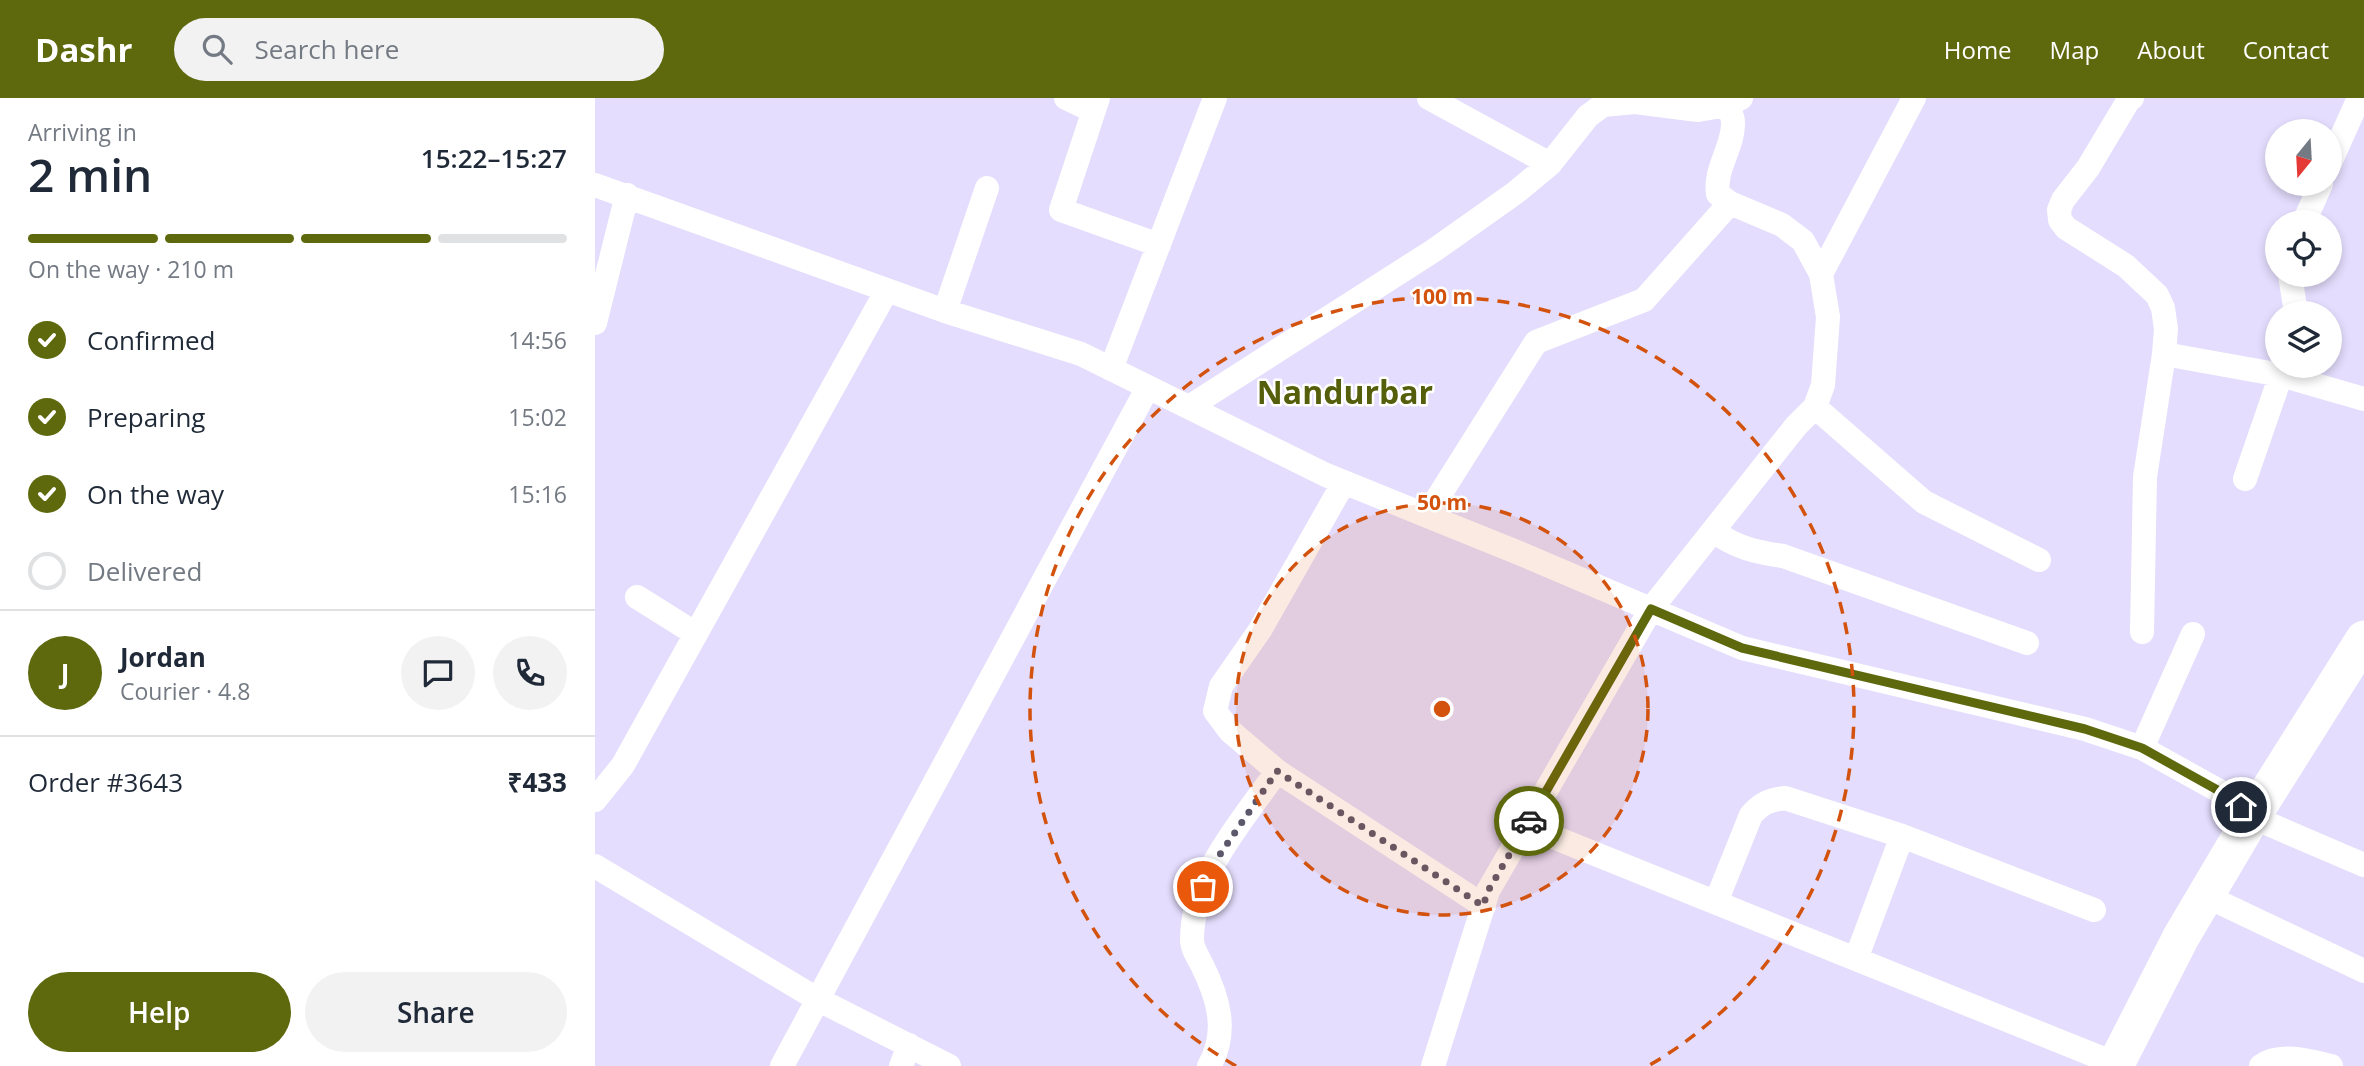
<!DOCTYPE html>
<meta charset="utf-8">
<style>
:root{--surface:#fff;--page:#f2f2f3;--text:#1f2937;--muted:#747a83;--line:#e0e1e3;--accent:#5e680c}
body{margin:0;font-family:"Open Sans",sans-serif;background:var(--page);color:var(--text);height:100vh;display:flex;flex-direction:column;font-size:26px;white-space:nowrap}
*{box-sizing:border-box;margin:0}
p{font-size:23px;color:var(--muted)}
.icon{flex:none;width:38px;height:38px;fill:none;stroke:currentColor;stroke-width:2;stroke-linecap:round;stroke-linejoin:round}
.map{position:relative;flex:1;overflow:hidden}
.drawer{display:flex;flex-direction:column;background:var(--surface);width:595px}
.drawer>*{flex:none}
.needle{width:46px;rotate:198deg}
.buttons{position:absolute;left:1670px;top:21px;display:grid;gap:14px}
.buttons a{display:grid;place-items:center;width:77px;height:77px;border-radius:50%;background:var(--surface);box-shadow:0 4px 10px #0003;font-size:35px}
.pin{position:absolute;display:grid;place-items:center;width:60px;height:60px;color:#fff;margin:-30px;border:4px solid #fff;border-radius:50%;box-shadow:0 2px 7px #0007}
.courier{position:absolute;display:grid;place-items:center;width:70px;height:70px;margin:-35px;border:5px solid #5e680c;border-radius:50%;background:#fff;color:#222;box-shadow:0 2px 9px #0007}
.summary em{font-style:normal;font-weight:600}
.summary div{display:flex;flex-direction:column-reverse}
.summary{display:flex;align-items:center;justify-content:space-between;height:119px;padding:0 28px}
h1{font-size:46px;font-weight:600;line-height:52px}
.bar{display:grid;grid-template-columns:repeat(4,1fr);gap:10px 7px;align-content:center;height:84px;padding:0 28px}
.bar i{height:9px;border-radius:5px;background:var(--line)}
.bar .on{background:var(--accent)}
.bar p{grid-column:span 4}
.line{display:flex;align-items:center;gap:18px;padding:0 28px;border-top:2px solid var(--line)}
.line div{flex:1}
.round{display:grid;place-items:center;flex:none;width:74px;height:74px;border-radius:37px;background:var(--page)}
ol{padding:0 28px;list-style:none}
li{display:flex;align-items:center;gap:21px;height:77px}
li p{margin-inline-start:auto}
li .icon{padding:7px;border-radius:50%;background:var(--accent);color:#fff;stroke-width:4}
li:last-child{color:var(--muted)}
li i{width:38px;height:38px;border:4px solid var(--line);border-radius:50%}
.action{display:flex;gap:14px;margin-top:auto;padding:14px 28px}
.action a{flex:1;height:80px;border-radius:42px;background:var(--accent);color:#fff;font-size:28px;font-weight:600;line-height:80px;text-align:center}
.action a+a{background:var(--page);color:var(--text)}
header{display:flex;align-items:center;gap:42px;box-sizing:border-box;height:98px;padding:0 35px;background:var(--accent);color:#fff}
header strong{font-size:33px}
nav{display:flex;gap:38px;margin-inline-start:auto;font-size:24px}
.search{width:490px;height:63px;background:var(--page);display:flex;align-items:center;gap:18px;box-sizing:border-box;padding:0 24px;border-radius:38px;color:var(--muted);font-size:26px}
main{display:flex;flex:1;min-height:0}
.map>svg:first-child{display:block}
</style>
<header>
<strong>Dashr</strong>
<div class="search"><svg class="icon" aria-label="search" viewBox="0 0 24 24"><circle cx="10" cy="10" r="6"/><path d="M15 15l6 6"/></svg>Search here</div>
<nav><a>Home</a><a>Map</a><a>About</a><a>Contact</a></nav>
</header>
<main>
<section class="drawer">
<div class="summary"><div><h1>2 min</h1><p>Arriving in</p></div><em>15:22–15:27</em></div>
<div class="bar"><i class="on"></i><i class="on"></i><i class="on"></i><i></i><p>On the way · 210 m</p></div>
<ol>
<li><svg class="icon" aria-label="check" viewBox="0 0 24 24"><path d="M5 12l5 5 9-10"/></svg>Confirmed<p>14:56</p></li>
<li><svg class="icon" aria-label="check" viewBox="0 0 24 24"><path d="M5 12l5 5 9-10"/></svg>Preparing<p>15:02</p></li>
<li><svg class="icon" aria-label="check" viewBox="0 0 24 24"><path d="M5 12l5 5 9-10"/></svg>On the way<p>15:16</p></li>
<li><i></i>Delivered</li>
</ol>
<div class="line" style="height:126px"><b class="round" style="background:var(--accent);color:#fff">J</b><div><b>Jordan</b><p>Courier · 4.8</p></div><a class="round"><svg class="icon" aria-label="chat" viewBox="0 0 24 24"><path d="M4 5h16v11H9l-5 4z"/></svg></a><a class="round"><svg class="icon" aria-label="phone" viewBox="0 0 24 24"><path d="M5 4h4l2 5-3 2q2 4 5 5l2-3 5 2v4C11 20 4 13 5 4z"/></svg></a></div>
<div class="line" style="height:91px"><div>Order #3643</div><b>₹433</b></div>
<div class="action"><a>Help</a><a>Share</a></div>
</section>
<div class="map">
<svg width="1769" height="968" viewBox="0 0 1769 968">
<rect width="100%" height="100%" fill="#e4ddfd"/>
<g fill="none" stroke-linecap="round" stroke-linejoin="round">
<path stroke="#fff" stroke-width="24" d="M 471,0 L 498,13
M 503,0 L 466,112 L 564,147
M 834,0 L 955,66
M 1537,0 L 1533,3 L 1493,70 L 1468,102 L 1464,112 L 1465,122 L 1471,130 L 1531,168 L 1562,197 L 1568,210 L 1571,231 L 1569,256 L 1550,379 L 1547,534
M 1734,67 L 1764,0
M 0,87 L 350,213 L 486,256 L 731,377 L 924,455 L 1147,550 L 1490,631 L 1547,650 L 1635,699 L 1657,719 L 1769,767
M 1709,124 L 1726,86
M 1226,176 L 1319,0
M 1695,177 L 1701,215
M 350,213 L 392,90
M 0,225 L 32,97
M 1569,256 L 1686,277 L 1769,301
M 516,271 L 620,0
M 594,309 L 838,153 L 920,95 L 955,66 L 993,18 L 1008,7 L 1040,4 L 1103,12 L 1132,7 L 1146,0
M 1220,309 L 1329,404 L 1444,462
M 1650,381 L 1689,268
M 749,384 L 665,532 L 626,588 L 620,613 L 635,633 L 682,673 L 889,808
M 832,417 L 941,244 L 1049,202 L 1135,105
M 1118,433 C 1142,450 1160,454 1188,458 L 1432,545
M 42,499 L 101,536
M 1547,650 L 1598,536
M 0,702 L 28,667 L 292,192
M 931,728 L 1521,966
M 0,768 L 222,901 L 354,968
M 1611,798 L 1769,873
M 1121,804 L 1156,717 C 1167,705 1174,702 1190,700 L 1307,738 L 1499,812
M 1261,861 L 1307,738
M 187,968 L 553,289
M 306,968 L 314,947
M 614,968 C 634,934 623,899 607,867 C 603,859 597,850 597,842 C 597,777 647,724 682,673
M 838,968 L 893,793 L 1056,511 L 1201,328 L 1220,309 L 1228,287 L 1233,219 L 1226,176 L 1208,143 L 1187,127 L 1135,105 L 1123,96 C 1119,70 1139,49 1138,24 C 1138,18 1134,12 1132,7
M 1666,968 C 1684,954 1716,963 1736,968"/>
<path stroke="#fff" stroke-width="37" d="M 1520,968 L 1586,839 L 1657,719 L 1769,541"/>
</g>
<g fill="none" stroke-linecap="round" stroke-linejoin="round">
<path stroke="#5c576b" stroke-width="7" stroke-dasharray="0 12.6" d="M 608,789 L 615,771 L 682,673 L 888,808 L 893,793 L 934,723"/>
<path stroke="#5e680c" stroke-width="9" d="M 934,723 L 1056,511 L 1147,550 L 1490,631 L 1547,650 L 1635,699 L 1646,709"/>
</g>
<circle cx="847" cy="611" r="206" fill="#d3520e" fill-opacity=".12"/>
<g fill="none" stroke="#d3520e" stroke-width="3.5" stroke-dasharray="12 9">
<circle cx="847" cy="611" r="206"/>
<path d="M641 968A412 412 0 1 1 1053 968"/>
</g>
<g text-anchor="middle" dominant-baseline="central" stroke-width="5" stroke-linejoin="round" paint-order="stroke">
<g font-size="32" font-weight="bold" fill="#555e0b" stroke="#fff">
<text x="750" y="293">Nandurbar</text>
</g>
</g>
<circle cx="847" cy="611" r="10" fill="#d3520e" stroke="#fff" stroke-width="3.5"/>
<g font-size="21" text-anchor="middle" font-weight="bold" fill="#d3520e" stroke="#fff" stroke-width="5" stroke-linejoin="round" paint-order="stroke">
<text x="847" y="206">100 m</text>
<text x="847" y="412">50 m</text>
</g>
</svg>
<div class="buttons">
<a><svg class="needle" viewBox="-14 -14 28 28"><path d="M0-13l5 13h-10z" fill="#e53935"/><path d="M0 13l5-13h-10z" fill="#747a83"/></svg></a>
<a><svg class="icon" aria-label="locate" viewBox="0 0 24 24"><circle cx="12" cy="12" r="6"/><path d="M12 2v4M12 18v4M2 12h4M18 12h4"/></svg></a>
<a><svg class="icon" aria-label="layers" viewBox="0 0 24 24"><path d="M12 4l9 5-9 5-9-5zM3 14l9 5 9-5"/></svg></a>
</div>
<div class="pin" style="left:608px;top:789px;background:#ea580c"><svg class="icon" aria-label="bag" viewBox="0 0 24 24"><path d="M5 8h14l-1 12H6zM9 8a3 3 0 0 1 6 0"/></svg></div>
<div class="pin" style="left:1646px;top:709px;background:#1f2937"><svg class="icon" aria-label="home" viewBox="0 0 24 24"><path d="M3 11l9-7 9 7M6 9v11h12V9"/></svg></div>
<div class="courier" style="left:934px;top:723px"><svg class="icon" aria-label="car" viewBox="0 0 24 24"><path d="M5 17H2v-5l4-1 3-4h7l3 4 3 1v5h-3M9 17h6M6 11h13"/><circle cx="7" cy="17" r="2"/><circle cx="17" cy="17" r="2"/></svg></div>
</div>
</main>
